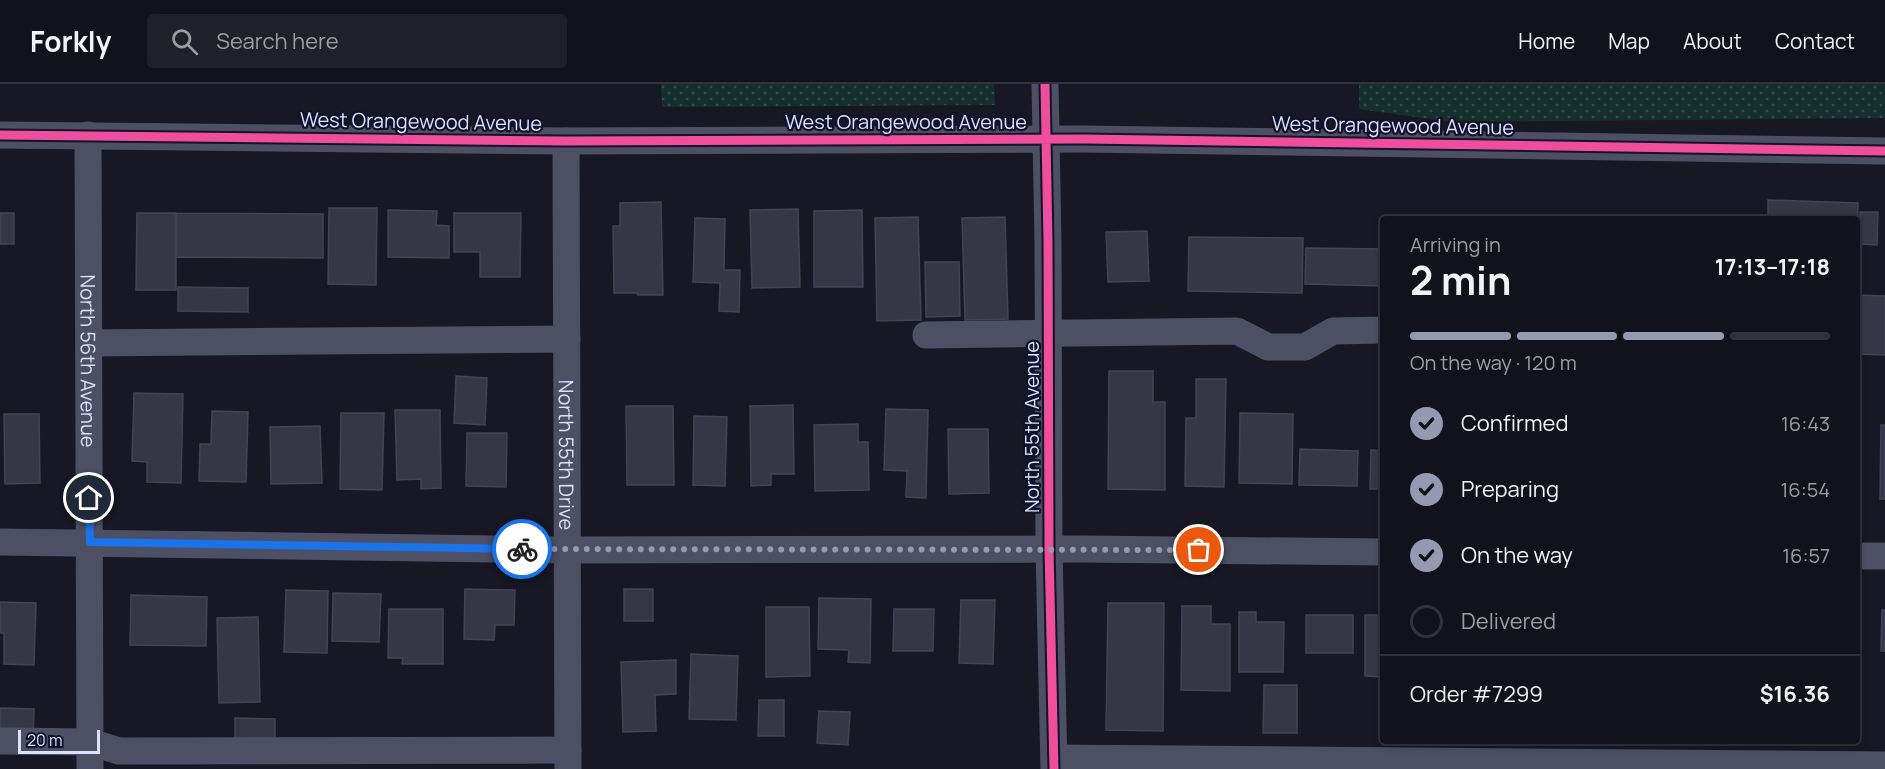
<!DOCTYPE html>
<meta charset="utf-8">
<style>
:root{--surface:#12121c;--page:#1f2029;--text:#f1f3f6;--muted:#9c9ea3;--line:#31323b;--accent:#9799b2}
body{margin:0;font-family:Manrope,sans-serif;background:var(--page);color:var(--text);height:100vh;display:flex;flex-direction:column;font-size:22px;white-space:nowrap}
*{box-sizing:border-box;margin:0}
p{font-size:20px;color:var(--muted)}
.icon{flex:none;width:33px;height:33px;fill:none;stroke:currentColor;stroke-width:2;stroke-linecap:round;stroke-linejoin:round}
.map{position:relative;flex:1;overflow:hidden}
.details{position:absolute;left:1380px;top:132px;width:480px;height:528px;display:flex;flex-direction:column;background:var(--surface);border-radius:6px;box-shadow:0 3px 9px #0003,0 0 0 2px var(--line)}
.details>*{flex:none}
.scale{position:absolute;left:18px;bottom:15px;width:82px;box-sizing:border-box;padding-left:6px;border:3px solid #dcdffe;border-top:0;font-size:16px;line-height:21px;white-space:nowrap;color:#dcdffe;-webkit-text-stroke:4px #12122b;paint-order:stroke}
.pin{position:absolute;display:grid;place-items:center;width:51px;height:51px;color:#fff;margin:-26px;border:3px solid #fff;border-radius:50%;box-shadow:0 2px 6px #0007}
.courier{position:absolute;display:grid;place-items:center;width:60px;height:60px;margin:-30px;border:4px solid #1a73e8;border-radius:50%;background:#fff;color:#222;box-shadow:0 2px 8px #0007}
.headline em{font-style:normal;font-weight:700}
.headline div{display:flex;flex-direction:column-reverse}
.headline{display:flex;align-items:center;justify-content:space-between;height:102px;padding:0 30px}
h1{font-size:39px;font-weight:700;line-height:45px}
.bar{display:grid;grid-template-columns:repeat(4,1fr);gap:9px 6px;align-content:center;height:72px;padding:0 30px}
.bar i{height:8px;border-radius:4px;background:var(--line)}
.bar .on{background:var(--accent)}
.bar p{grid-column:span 4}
.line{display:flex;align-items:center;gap:15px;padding:0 30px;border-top:2px solid var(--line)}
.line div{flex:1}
ol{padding:0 30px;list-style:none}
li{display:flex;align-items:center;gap:18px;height:66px}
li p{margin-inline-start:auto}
li .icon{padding:6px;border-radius:50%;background:var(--accent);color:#111;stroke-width:4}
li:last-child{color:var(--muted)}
li i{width:33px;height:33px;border:3px solid var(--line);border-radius:50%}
header{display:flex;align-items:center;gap:36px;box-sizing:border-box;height:84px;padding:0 30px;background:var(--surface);border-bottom:2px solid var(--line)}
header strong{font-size:28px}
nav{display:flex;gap:33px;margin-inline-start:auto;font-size:21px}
.search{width:420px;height:54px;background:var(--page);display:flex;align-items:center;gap:15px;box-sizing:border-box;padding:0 21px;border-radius:6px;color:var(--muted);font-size:22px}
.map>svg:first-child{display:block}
</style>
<header>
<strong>Forkly</strong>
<div class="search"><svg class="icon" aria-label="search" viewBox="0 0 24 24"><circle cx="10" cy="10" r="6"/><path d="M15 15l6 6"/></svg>Search here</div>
<nav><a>Home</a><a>Map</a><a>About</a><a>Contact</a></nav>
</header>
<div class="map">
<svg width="1885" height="685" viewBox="0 0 1885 685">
<defs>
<pattern id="park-dots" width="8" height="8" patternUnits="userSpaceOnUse" patternTransform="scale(1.5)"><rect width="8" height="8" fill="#15302c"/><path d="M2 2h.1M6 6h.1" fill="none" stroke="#364e4c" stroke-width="1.8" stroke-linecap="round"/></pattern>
</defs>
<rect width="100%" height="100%" fill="#181825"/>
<path fill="url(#park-dots)" d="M 661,0 L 994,0 L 995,21 L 662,23 Z
M 1359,0 L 1885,0 L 1885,34 L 1451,38 L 1359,25 Z"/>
<path fill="#363746" stroke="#434358" stroke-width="1.5" d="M 1768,116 L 1858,119 L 1857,165 L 1857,135 L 1768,135 Z
M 661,118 L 663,211 L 638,211 L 637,209 L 614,209 L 613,142 L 620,142 L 620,119 Z
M 329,124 L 377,124 L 376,201 L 328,200 Z
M 798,125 L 800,203 L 752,204 L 750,126 Z
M 388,126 L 437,127 L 436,141 L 449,142 L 449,174 L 388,173 Z
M 862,126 L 863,203 L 814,203 L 814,127 Z
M 1860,128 L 1878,128 L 1877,161 L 1860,160 Z
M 0,129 L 14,129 L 14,160 L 0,160 Z
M 137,129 L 176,129 L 176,206 L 136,206 Z
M 176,129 L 323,130 L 323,174 L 176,173 Z
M 454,129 L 521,129 L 520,193 L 480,193 L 480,168 L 454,168 Z
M 918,133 L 921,236 L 877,237 L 875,134 Z
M 1005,133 L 1008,235 L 965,236 L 962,134 Z
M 695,134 L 725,135 L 724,186 L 740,186 L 739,228 L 719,227 L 720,199 L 693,198 Z
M 1147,147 L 1149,197 L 1108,198 L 1106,148 Z
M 1189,153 L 1303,154 L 1302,209 L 1188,207 Z
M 1306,164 L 1383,165 L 1383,202 L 1305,200 Z
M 925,178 L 959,178 L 960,232 L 926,233 Z
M 178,203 L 248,204 L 248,228 L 178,227 Z
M 1857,211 L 1885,212 L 1885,271 L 1857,270 Z
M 1109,287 L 1153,287 L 1153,318 L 1165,318 L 1165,406 L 1108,405 Z
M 456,292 L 487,294 L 485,341 L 454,339 Z
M 1196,295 L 1226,295 L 1224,403 L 1185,402 L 1186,334 L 1196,334 Z
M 134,309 L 183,310 L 181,399 L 147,398 L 147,378 L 132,377 Z
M 793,321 L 794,390 L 771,390 L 771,401 L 751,402 L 750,322 Z
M 626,322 L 673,322 L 674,401 L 627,401 Z
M 886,325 L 928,326 L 926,414 L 906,413 L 907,387 L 884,386 Z
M 395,326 L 440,326 L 441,404 L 421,405 L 421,395 L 397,396 Z
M 212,327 L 248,328 L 246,398 L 199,397 L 200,360 L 211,360 Z
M 341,329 L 384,329 L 382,406 L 340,405 Z
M 1240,329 L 1293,330 L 1292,400 L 1239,399 Z
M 4,330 L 39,330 L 40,399 L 5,400 Z
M 694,332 L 727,333 L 725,402 L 693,401 Z
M 858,340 L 858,358 L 868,358 L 869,406 L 815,407 L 814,341 Z
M 1881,341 L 1885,341 L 1885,415 L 1880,415 Z
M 320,342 L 322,399 L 271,400 L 270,343 Z
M 948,345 L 988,345 L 989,409 L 949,410 Z
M 467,349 L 507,349 L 506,403 L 466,402 Z
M 1300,365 L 1358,367 L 1357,402 L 1299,401 Z
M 1371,366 L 1383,367 L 1383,405 L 1370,405 Z
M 465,505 L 515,506 L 514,541 L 495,541 L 494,556 L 464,555 Z
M 624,505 L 653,505 L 653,537 L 624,537 Z
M 286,506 L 328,507 L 327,569 L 284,568 Z
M 333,509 L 381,510 L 379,558 L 332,557 Z
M 131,511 L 207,513 L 206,562 L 130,561 Z
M 819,514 L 871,515 L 870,579 L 848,578 L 849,566 L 818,565 Z
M 961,516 L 995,516 L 993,580 L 959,579 Z
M 0,518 L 36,519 L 34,581 L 4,580 L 4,549 L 0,549 Z
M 1108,519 L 1164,519 L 1163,647 L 1106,646 Z
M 1182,522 L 1211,522 L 1211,540 L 1230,540 L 1230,607 L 1181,606 Z
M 766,523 L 809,523 L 810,592 L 766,593 Z
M 389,525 L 443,525 L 443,580 L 402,580 L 403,574 L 388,574 Z
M 894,525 L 934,525 L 933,567 L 893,567 Z
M 1882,526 L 1885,526 L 1885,567 L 1881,567 Z
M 1239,528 L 1256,528 L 1256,538 L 1284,538 L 1283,588 L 1239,588 Z
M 1306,531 L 1353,531 L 1353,569 L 1306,569 Z
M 1365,531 L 1383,531 L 1383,593 L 1365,592 Z
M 258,533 L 260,618 L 219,619 L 217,534 Z
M 1857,562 L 1861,563 L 1861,611 L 1857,611 Z
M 691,570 L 738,572 L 736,636 L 689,635 Z
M 676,576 L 676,610 L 655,611 L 656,647 L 623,648 L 621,578 Z
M 1264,601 L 1297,601 L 1297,649 L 1263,649 Z
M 759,616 L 784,616 L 784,652 L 758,652 Z
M 0,624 L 34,625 L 33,655 L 0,654 Z
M 819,627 L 850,628 L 848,661 L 817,659 Z
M 235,634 L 275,635 L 275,660 L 235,660 Z"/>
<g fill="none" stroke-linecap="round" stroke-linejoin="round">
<g stroke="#4d5065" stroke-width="27">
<path d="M 1045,0 L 1048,157 L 1049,465 L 1054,685"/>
<path d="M 0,51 L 566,57 L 1084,55 L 1885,67"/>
<path id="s1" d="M 88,51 L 90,685"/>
<path id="s2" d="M 566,57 L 568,685"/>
<path d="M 926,251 L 1237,247 L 1268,263 L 1305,263 L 1333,247 L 1383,246"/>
<path d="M 89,259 L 567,255"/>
<path d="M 0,458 L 567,466 L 1083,465 L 1383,468"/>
<path d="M 1857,472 L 1885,472"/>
<path d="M 0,657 L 90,658 L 119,667 L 568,666"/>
<path d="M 1054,674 L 1885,681"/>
</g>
<defs>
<path id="cycleway" d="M 1045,0 L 1048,157 L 1049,465 L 1054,685
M 0,51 L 566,57 L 1084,55 L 1885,67"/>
</defs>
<use href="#cycleway" stroke="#12122b" stroke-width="13"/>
<use href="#cycleway" stroke="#ef4d9e" stroke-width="9"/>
</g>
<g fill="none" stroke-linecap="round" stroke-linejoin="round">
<path stroke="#9799b2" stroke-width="6" stroke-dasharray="0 10.8" d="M 522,465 L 1199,466"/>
<path stroke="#1a73e8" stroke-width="8" d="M 89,414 L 90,458 L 522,465"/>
</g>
<g text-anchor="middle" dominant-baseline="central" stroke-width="4.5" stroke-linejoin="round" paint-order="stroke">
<g font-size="20" fill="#dcdffe" stroke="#12122b">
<text transform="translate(421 37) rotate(1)">West Orangewood Avenue</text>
<text x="906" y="37">West Orangewood Avenue</text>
<text transform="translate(1393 41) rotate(1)">West Orangewood Avenue</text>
<text stroke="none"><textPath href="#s1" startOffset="226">North 56th Avenue</textPath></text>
<text transform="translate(1031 343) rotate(-90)">North 55th Avenue</text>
<text stroke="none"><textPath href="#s2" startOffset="314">North 55th Drive</textPath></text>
</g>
</g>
</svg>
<div class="scale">20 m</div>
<div class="pin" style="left:1199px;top:466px;background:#ea580c"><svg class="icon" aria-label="bag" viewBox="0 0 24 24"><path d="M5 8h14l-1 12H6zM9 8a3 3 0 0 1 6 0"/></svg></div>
<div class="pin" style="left:89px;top:414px;background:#1f2937"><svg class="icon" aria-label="home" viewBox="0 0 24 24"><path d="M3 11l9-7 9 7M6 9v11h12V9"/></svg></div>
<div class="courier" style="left:522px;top:465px"><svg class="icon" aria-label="bike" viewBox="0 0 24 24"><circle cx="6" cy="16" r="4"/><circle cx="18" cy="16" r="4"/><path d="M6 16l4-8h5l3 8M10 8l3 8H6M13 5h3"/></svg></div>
<section class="details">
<div class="headline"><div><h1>2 min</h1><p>Arriving in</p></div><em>17:13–17:18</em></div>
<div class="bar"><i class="on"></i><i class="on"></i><i class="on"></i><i></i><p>On the way · 120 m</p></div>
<ol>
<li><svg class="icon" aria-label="check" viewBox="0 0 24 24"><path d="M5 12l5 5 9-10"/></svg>Confirmed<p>16:43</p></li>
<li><svg class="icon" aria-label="check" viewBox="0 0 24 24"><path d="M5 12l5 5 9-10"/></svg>Preparing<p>16:54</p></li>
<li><svg class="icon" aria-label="check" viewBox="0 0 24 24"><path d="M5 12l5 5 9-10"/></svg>On the way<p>16:57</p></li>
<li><i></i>Delivered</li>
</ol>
<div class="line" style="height:78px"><div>Order #7299</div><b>$16.36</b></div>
</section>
</div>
